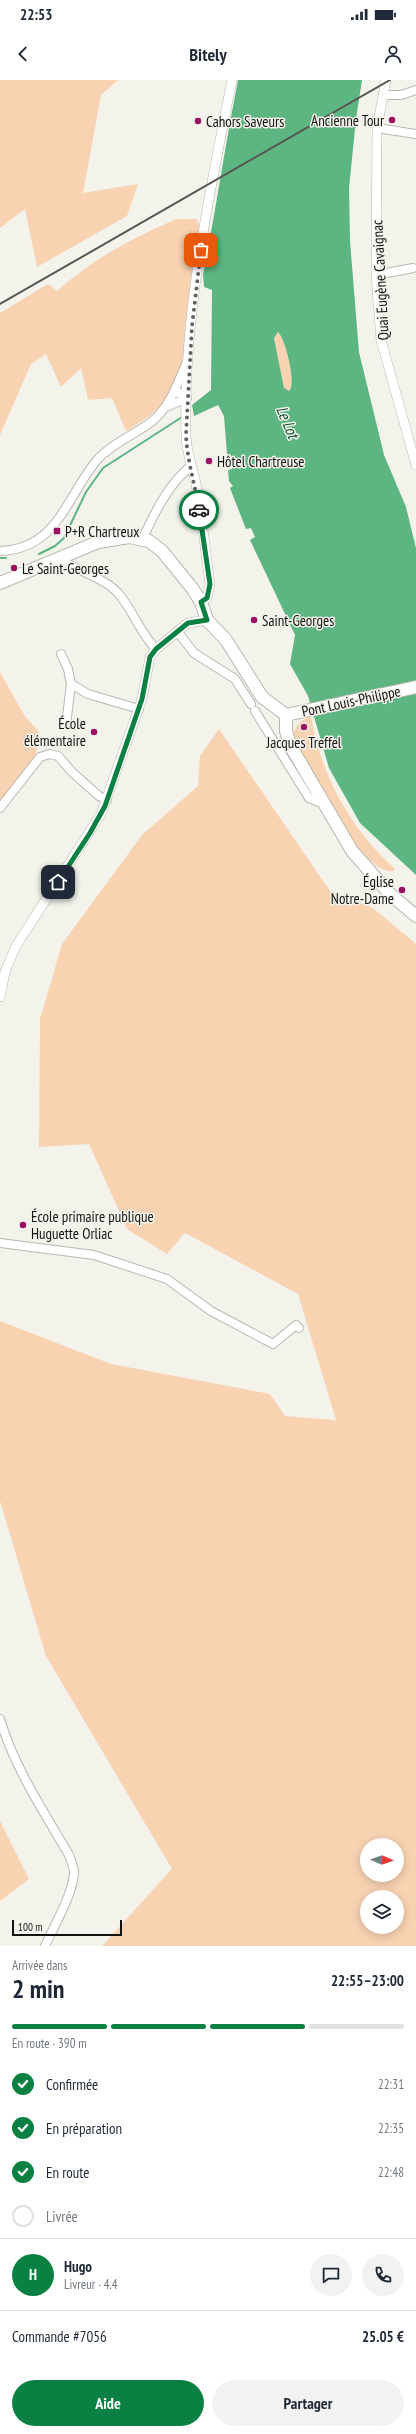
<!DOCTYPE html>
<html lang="fr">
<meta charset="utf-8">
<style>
:root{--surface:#fff;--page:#f2f2f3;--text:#1f2937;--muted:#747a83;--line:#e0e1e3;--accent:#0b8043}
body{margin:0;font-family:"PT Sans Narrow",sans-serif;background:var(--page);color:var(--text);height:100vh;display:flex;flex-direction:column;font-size:15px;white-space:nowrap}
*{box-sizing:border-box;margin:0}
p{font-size:13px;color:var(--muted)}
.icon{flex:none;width:22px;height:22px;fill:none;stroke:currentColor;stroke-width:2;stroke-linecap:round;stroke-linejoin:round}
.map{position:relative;height:1866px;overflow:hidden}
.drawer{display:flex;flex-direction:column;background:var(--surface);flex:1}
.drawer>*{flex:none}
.needle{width:26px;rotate:92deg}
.controls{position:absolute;left:360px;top:1758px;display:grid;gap:8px}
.controls a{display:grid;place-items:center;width:44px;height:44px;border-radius:50%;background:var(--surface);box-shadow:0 2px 10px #0003;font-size:20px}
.scale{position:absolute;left:12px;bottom:10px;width:110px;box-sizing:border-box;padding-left:4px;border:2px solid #141412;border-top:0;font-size:11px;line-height:14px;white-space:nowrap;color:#141412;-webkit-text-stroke:3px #f3f3ec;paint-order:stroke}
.pin{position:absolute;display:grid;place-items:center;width:34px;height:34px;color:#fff;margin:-17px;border-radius:8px;box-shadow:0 2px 6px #0006}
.courier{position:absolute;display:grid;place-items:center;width:40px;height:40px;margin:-20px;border:3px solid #0b8043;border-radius:50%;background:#fff;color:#222;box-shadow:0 1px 5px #0007}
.headline em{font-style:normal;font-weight:800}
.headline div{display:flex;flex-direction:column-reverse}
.headline{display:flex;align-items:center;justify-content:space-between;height:68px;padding:0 12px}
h1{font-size:26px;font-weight:800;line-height:30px}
.bar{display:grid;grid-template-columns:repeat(4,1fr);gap:6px 4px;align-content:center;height:48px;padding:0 12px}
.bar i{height:5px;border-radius:3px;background:var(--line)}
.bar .active{background:var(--accent)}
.bar p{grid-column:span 4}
.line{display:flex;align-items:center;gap:10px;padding:0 12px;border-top:1px solid var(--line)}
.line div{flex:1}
.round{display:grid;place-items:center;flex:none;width:42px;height:42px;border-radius:21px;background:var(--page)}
ol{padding:0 12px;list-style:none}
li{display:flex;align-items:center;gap:12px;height:44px}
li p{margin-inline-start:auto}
li .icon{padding:4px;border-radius:50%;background:var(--accent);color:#fff;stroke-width:4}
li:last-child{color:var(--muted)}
li i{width:22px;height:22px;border:2px solid var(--line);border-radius:50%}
.button{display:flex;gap:8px;margin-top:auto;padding:8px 12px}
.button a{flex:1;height:46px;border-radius:24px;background:var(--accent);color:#fff;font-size:16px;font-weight:800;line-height:46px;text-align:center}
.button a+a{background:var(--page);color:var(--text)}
.status{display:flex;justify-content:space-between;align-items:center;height:28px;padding:0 20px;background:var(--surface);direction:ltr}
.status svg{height:11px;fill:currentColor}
header{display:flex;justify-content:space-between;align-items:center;height:52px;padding:0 12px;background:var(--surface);font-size:18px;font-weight:800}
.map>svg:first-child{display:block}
</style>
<div class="status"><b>22:53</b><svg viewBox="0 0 49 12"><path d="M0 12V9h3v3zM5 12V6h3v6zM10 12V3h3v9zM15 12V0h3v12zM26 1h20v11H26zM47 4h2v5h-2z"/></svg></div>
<header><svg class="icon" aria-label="back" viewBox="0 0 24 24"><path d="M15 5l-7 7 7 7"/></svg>Bitely<svg class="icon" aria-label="person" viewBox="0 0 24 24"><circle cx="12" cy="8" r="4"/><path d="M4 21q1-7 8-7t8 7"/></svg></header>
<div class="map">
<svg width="416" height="1866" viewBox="0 0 416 1866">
<rect width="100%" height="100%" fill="#f3f3ec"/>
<path fill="#f8d2b1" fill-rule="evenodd" d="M 0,0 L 118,0 L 101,15 L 83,113 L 138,104 L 127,136 L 37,187 L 25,129 L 0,148 Z
M 176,139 L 197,139 L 200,150 C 195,198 193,284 164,321 C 155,334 139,343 126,351 L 112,318 L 88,320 L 81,288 L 61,307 L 46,274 L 31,284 L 0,355 L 0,233 L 48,204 L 57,211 C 97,176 128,161 176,139 Z
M 278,252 C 285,258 297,303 289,311 L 284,308 L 274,258 Z
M 0,592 L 24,635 L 39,652 L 35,680 L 0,722 Z
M 311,636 C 321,696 350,748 395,789 L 393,791 C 361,796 310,689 295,663 C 291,649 298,641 311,636 Z
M 219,649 L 330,811 L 373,828 L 416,864 L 416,1866 L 102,1866 L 172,1789 L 46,1576 L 0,1421 L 0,1241 L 111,1284 L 270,1314 L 285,1336 L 336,1340 L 298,1214 L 185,1153 L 167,1174 L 127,1149 L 89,1064 L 39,1067 L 40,939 L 62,864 L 142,755 L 198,706 L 200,676 ZM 367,1765 L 397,1765 L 397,1795 L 367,1795 ZM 367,1817 L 397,1817 L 397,1847 L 367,1847 Z
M 0,1741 L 29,1799 L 0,1821 Z"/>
<path fill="#5db582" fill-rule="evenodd" d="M 238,0 L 362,0 L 356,39 L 349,108 L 350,161 L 359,272 L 384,375 L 406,427 L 416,468 L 416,795 L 360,743 L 329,688 L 308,616 L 290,584 L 295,555 L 250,460 L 255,457 L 251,448 L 246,449 L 230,408 L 233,406 L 229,401 L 228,390 L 232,389 L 231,375 L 227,374 L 224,336 L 218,325 L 194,336 L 192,325 L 211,310 L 212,210 L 204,207 L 203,195 C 216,130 225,65 238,0 ZM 278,252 C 285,258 297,304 289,311 L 284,308 L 274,258 Z"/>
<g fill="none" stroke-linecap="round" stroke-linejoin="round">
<path stroke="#5db582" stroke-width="2" d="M 39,474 L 55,466 L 64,458 L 86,412 L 103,388 L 182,337
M 0,478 L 6,478"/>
<defs>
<path id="minor" d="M 383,15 L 401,15 L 416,10
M 377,48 L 416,54
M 376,195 L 413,188
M 166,327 L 187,318 L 182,313 L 174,313
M 143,458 C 154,434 169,403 191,386
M 0,471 C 58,469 66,417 97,380 C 110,365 133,355 150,343 C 169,329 177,305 186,284
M 60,479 C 77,491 103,497 118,513 C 133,530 140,553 156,569
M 177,551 L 194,573 L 235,599 L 251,624
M 61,574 L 68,589 L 71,604 L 88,614 L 139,629
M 255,631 L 309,718 L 319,722 L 323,721
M 66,645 L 71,604
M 0,728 L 40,677 L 50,674 L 58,676 L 72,692 L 99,716 L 107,720
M 0,1163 L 94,1175 L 167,1199 L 211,1231 L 273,1264 L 296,1245 L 299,1248
M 0,1639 C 14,1687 44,1732 69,1775 C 71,1781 74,1787 74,1793 C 73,1814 54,1846 45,1866"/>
<path id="tertiary" d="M 386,0 L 377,48 L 376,195 L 381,260 L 416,385
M 201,522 L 207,518 L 210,504 C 205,469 202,433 195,399 C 191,384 186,370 186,354 C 183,235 209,116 232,0
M 0,917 L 5,892 L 16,866 L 101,734 L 142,619 L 150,577 L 156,569 L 188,543 L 207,540"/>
<path id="primary" d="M 0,503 L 98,462 L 129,457 L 149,461 L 162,471 L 192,508 L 201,522 L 207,540 L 226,560 L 262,617 L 286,635
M 286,635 L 286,651 L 290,665 L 352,771 L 391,815 L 416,836
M 286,635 L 416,607"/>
</defs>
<use href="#minor" stroke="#b7b8b1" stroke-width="10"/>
<use href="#tertiary" stroke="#b7b8b1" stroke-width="10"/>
<use href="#primary" stroke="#b7b8b1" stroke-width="14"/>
<use href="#minor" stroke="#fff" stroke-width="8"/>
<use href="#tertiary" stroke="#fff" stroke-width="9"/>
<use href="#primary" stroke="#fff" stroke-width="12"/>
<path stroke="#565652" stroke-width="2" d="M 0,224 L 390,0"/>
</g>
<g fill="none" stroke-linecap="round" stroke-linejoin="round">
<path stroke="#62625e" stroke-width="4" stroke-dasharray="0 7.2" d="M 199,430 C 195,404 187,380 186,355 L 192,246 L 201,170"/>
<path stroke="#0b8043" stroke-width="5" d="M 58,802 L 90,753 L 105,726 L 142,619 L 150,577 L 156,569 L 188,543 L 207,540 L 201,522 L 207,518 L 210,504 L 199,430"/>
</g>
<g fill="#9a1062" stroke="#f3f3ec" stroke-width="1.5">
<circle cx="392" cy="40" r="4"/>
<circle cx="198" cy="41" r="4"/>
<circle cx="209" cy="381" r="4"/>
<rect x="53" y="447" width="8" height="8" rx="2"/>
<circle cx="14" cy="488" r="4"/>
<circle cx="254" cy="540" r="4"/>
<circle cx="304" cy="647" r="4"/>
<circle cx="94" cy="652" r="4"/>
<circle cx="402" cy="810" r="4"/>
<circle cx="23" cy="1145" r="4"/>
</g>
<g text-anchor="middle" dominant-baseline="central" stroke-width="3" stroke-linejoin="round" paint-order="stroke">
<g font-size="15" fill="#141412" stroke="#f3f3ec" text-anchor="start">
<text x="384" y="40" text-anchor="end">Ancienne Tour</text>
<text x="206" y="41">Cahors Saveurs</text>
<text x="217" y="381">Hôtel Chartreuse</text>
<text x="65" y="451">P+R Chartreux</text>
<text x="22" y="488">Le Saint-Georges</text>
<text x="262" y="540">Saint-Georges</text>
<text x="86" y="643" text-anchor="end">École<tspan x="86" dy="17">élémentaire</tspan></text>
<text x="304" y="662" text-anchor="middle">Jacques Treffel</text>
<text x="394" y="801" text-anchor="end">Église<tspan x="394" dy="17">Notre-Dame</tspan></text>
<text x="31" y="1136">École primaire publique<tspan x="31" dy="17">Huguette Orliac</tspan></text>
</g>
<g font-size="15" fill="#141412" stroke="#f3f3ec">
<text transform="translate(380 200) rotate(-93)">Quai Eugène Cavaignac</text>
<text transform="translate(351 621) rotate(-12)">Pont Louis-Philippe</text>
</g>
<g font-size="16" font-style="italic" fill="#0a502f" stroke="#f3f3ec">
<text transform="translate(288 342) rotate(67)">Le Lot</text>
</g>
</g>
</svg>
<div class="controls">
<a><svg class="needle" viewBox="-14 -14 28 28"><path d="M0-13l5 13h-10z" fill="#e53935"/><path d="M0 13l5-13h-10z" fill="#747a83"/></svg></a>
<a><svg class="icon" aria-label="layers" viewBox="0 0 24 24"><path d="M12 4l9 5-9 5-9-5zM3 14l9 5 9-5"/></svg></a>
</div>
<div class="scale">100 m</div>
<div class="pin" style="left:201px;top:170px;background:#ea580c"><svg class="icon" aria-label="bag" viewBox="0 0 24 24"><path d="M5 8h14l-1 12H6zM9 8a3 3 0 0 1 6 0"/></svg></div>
<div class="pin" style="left:58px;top:802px;background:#1f2937"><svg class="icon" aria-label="home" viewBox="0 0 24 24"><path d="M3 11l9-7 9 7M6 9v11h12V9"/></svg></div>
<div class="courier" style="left:199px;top:430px"><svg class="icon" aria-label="car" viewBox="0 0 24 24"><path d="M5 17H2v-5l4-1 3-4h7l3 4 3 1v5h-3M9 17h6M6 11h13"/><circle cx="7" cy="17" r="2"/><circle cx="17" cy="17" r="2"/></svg></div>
</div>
<section class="drawer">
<div class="headline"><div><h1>2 min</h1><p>Arrivée dans</p></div><em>22:55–23:00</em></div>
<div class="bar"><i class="active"></i><i class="active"></i><i class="active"></i><i></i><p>En route · 390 m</p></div>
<ol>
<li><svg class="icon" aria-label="check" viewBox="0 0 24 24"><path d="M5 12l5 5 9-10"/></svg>Confirmée<p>22:31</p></li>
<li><svg class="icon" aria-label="check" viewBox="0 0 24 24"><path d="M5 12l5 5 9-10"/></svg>En préparation<p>22:35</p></li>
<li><svg class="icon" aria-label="check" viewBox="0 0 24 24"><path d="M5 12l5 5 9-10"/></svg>En route<p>22:48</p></li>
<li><i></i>Livrée</li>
</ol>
<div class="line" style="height:72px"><b class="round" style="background:var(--accent);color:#fff">H</b><div><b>Hugo</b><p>Livreur · 4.4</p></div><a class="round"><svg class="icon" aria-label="chat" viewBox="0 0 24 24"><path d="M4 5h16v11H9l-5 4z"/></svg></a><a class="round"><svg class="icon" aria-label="phone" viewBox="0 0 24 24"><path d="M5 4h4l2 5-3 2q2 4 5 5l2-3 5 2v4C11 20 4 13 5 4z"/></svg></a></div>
<div class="line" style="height:52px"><div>Commande #7056</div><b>25.05 €</b></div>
<div class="button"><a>Aide</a><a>Partager</a></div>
</section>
